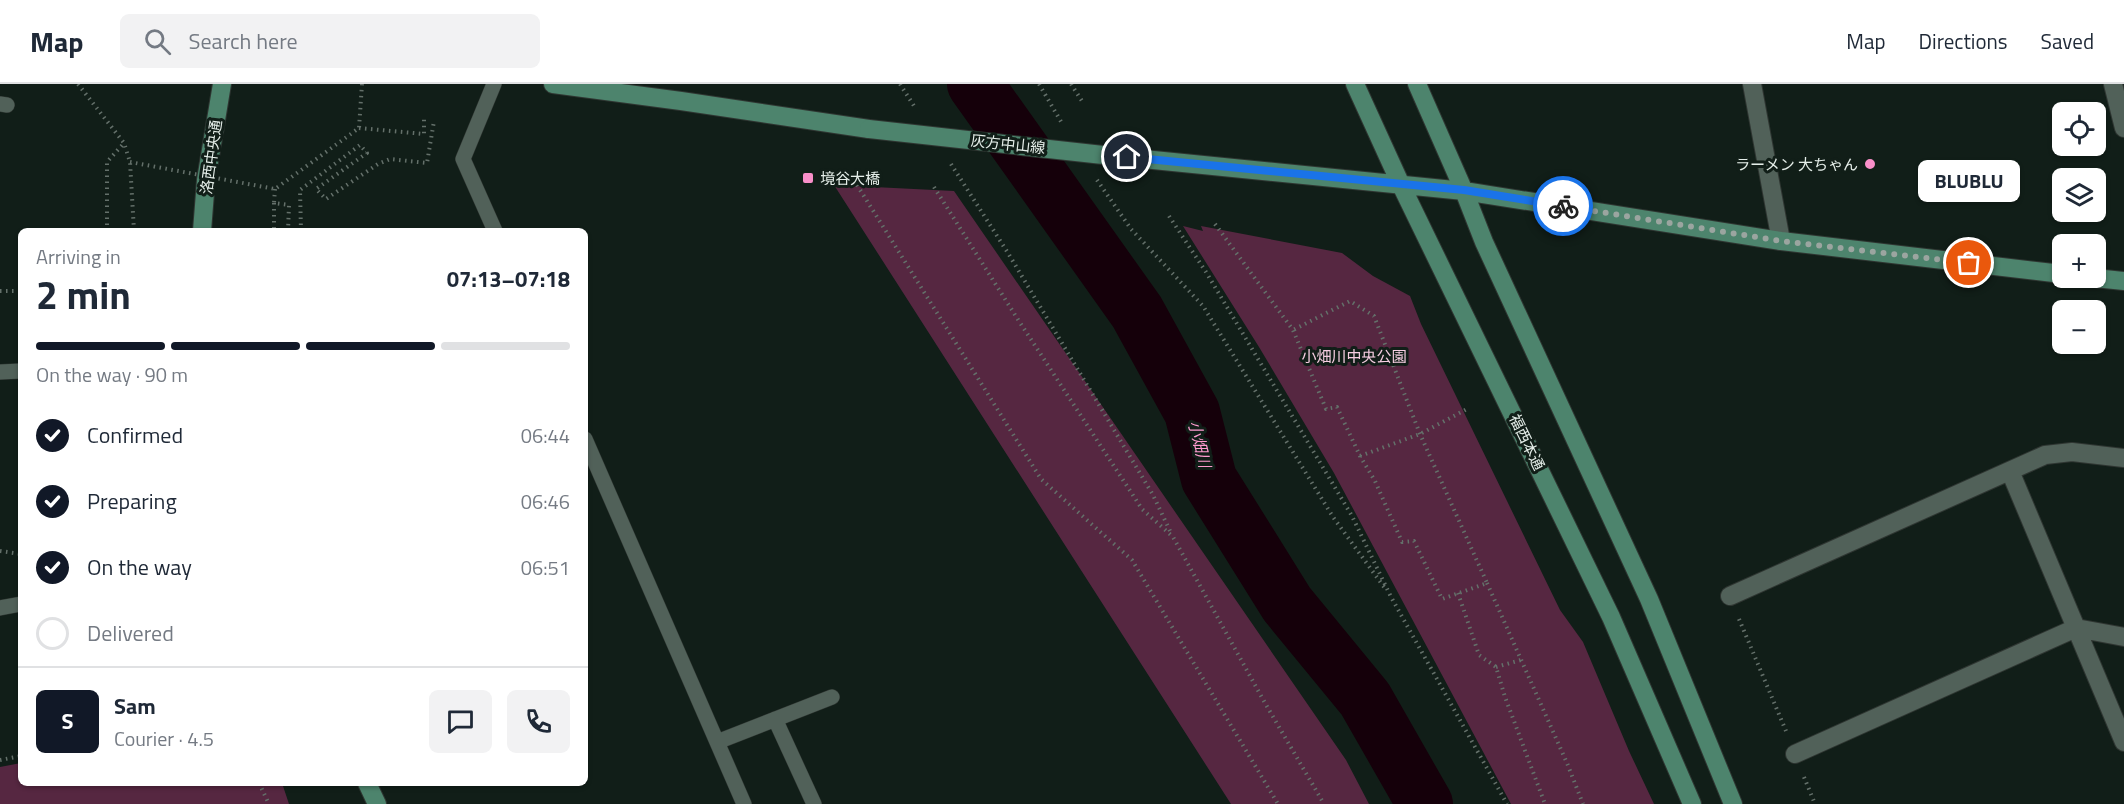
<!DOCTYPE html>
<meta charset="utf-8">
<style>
:root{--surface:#fff;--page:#f2f2f3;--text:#1f2937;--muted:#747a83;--line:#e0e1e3;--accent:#111827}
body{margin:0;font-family:"Titillium Web","Noto Sans JP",sans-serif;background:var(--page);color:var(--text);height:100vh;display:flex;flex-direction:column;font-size:22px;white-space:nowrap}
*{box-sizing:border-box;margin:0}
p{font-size:20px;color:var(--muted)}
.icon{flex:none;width:33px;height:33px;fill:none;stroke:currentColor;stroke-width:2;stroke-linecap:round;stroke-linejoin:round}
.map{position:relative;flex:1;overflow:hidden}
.details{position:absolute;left:18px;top:144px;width:570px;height:558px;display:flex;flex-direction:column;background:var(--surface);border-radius:9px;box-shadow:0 2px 4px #0004}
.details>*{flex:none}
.controls{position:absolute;left:2052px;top:18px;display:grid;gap:12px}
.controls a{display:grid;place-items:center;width:54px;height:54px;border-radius:9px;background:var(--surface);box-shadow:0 2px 4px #0004;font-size:30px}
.pin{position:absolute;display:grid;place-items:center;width:51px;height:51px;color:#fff;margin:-26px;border:3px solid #fff;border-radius:50%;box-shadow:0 2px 6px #0007}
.courier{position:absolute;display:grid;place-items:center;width:60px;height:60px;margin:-30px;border:4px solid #1a73e8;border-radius:50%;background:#fff;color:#222;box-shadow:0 2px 8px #0007}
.bubble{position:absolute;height:42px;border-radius:9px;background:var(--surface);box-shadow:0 2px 4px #0004;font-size:20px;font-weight:700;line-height:42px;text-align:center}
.head em{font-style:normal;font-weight:700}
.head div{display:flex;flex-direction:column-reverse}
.head{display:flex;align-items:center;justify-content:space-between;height:102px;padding:0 18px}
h1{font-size:39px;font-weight:700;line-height:45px}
.bar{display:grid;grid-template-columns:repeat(4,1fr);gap:9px 6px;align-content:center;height:72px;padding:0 18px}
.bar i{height:8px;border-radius:4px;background:var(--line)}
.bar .selected{background:var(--accent)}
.bar p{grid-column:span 4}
.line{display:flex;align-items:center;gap:15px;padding:0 18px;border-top:2px solid var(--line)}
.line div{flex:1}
.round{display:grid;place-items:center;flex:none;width:63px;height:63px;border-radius:9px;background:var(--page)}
ol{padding:0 18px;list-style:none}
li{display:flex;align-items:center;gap:18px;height:66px}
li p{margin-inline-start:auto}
li .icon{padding:6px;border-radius:50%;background:var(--accent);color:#fff;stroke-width:4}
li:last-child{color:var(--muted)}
li i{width:33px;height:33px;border:3px solid var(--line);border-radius:50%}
header{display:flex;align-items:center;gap:36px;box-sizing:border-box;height:84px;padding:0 30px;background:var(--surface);border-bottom:2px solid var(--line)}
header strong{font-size:28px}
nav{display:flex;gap:33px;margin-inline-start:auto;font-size:21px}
.search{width:420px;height:54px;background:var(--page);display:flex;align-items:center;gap:15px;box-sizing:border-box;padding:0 21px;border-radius:9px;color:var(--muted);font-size:22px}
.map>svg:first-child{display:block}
</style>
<header>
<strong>Map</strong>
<div class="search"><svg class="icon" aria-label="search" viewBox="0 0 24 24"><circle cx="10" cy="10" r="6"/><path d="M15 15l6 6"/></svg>Search here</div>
<nav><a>Map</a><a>Directions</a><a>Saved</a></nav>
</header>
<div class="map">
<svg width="2124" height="720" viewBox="0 0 2124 720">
<rect width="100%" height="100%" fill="#111e18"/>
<path fill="#562741" d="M 834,101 L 954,107 L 1346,676 L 1369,720 L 1231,720 Z
M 1183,142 L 1203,147 L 1201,142 L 1342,169 L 1373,192 L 1410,212 L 1421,240 L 1560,526 L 1583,558 L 1629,667 L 1654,720 L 1511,720 L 1334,389 L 1259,263 Z
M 21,679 L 21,699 L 282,699 L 289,720 L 0,720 L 0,683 Z"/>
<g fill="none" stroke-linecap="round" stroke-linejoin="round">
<path stroke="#15000a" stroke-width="56" d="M 975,0 L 1137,228 L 1192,328 L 1209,395 L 1287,520 L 1365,615 L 1425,720"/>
<defs>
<path id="lane" d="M 494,0 L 463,75 L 495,147
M 0,20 L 7,21
M 0,288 L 21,287
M 585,355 L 744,720
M 0,524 L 21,520
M 775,635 L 814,720
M 717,658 L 832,613"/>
<path id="street" d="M 1752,0 L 1781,157
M 2113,0 L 2124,44
M 2010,387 L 2124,658
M 1730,512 L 2045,371 L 2072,368 L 2124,374
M 1795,670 L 2076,544 L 2124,553"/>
<path id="secondary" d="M 553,0 L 681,17 L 869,45
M 1355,0 L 1401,101 L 1611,533 L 1692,720
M 1417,0 L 1464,107 L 1484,158 L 1649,515 L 1733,720
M 1103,71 L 1464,107 L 1781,157 L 2062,190
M 202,147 L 206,96 L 222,0
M 2095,194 L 2124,197
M 367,699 L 377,720"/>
</defs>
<use href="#lane" stroke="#2f3632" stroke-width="16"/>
<use href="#street" stroke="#2f3632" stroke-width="20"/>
<use href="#secondary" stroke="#2f3632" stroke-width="20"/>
<path stroke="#64706a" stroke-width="4" stroke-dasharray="1.5 4.5" stroke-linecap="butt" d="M 78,0 L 124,59 L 130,78 L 134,147
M 900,0 L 916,25
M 1039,0 L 1063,41
M 1071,0 L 1082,17
M 359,44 L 424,50 L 424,35
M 951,80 L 1008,169 L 1153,411 L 1171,449
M 1097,96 L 1131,145 L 1203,222 L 1333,433 L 1384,503
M 857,101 L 1041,395 L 1132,476 L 1278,720
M 934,103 L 1017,234 L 1142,425 L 1173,453 L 1265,619 L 1324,720
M 275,105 L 274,119 L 289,121 L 288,147
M 274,119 L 274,147
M 1169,132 L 1206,188 L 1352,432 L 1391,513 L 1507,720
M 1215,140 L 1293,246 L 1326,325 L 1337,323 L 1360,372 L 1375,397 L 1402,458 L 1414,457 L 1442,515 L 1487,499 L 1420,350 L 1374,232 L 1350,217 L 1293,246
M 107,147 L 107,78 L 124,59
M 301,147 L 300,106 L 360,61 L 367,69 L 316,105 L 326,115 L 378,80 L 390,75 L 427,79 L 434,37
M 0,207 L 21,207
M 1360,372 L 1420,350 L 1467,325
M 0,467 L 21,470
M 1487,499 L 1567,679 L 1583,720
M 1458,509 L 1479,571 L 1496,583 L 1505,613 L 1545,720
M 1739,535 L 1786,647
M 1496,583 L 1521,576
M 0,676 L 21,672
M 1804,693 L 1815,720
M 259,699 L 269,720"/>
<use href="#lane" stroke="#516159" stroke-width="15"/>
<use href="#street" stroke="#516159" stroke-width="18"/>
<use href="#secondary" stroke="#4d846d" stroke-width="18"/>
<defs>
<path id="secondary-bridge" d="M 869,45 L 1103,71"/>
</defs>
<use href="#secondary-bridge" stroke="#2f3632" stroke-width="20" stroke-linecap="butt"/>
<path stroke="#64706a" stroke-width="4" stroke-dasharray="1.5 4.5" stroke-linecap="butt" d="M 130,78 L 275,105 L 359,44 L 362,0"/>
<use href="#secondary-bridge" stroke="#4d846d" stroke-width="18"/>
</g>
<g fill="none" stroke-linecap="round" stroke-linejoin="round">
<path stroke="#9ba5a0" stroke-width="6" stroke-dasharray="0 10.8" d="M 1563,122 L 1781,157 L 1969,179"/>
<path stroke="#1a73e8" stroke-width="8" d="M 1127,73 L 1464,106 L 1563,122"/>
</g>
<g fill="#f98fc9" stroke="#111e18" stroke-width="2">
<circle cx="1870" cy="80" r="6"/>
<rect x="802" y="88" width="12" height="12" rx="3"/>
</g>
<g text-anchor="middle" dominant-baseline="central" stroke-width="6" stroke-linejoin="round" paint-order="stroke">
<g font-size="15" fill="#e5eee9" stroke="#111e18">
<text transform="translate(1008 60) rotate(6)">灰方中山線</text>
<text transform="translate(211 73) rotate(-82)">洛西中央通</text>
<text transform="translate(1527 358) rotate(64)">福西本通</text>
</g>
<g font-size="15" fill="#e5eee9" stroke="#111e18" text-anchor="end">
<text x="1858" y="80">ラーメン 大ちゃん</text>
<text x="820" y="94" text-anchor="start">境谷大橋</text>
</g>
<g font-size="15" fill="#f7cee2" stroke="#111e18">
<text x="1354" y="272">小畑川中央公園</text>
</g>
<g font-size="16" font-style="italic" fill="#fd9bcf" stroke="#111e18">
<text transform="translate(1200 360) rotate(76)">小畑川</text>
</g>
</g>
</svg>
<div class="controls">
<a><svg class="icon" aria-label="locate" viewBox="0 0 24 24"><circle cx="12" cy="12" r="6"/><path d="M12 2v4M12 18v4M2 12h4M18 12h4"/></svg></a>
<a><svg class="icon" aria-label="layers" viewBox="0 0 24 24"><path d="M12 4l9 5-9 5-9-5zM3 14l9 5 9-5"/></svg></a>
<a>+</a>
<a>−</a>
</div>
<div class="pin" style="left:1969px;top:179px;background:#ea580c"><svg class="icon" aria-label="bag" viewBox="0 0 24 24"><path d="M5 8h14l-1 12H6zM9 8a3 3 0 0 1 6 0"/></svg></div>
<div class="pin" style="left:1127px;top:73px;background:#1f2937"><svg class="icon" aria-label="home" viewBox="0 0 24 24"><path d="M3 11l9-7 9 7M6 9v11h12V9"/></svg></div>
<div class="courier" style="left:1563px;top:122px"><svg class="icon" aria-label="bike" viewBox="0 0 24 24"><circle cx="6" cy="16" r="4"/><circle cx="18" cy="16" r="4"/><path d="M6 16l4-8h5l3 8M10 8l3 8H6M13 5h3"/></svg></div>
<div class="bubble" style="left:1918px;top:76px;width:102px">BLUBLU</div>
<section class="details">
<div class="head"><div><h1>2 min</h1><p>Arriving in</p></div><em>07:13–07:18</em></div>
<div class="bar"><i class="selected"></i><i class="selected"></i><i class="selected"></i><i></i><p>On the way · 90 m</p></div>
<ol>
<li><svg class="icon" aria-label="check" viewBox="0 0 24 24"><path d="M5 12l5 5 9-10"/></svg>Confirmed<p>06:44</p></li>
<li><svg class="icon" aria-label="check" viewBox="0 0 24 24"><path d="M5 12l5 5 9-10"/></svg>Preparing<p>06:46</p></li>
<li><svg class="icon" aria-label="check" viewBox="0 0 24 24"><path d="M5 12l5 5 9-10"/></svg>On the way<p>06:51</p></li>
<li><i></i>Delivered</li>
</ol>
<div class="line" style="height:108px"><b class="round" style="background:var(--accent);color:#fff">S</b><div><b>Sam</b><p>Courier · 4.5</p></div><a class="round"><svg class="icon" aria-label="chat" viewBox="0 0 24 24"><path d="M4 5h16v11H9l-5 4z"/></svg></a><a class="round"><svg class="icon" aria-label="phone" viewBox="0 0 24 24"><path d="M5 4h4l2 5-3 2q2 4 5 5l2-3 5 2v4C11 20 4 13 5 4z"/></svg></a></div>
</section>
</div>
